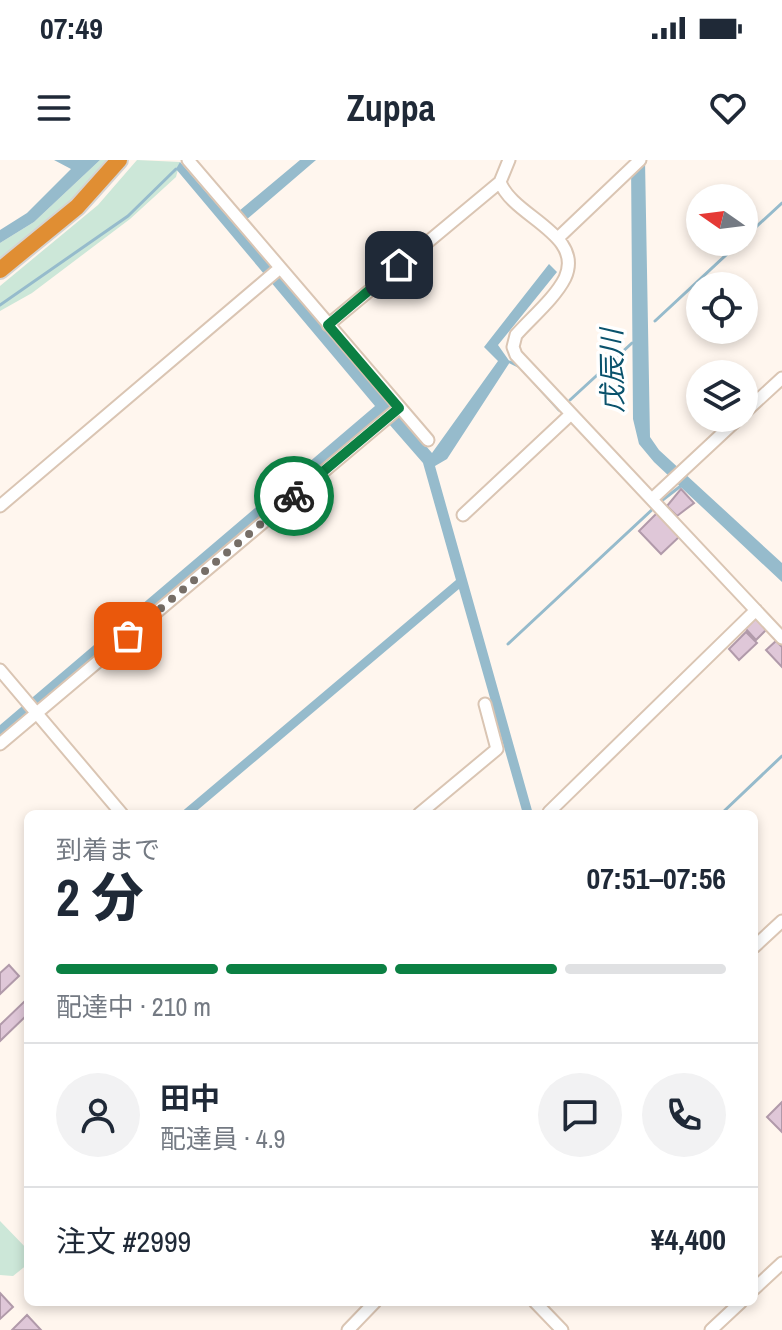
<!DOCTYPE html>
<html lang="ja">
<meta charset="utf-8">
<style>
:root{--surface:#fff;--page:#f2f2f3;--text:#1f2937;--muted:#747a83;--line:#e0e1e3;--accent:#0b8043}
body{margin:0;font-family:"Archivo Narrow","Noto Sans JP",sans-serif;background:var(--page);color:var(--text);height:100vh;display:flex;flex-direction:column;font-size:30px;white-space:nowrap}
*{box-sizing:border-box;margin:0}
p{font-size:26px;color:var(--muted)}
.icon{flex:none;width:44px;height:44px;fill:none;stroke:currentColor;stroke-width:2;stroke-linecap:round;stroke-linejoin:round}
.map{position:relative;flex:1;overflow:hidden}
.sheet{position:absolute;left:24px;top:650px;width:734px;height:496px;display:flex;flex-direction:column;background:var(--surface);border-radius:12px;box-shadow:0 4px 12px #0003}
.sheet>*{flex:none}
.needle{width:52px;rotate:284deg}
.fabs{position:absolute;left:686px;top:24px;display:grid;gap:16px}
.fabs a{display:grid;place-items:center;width:72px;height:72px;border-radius:50%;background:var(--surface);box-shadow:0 4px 12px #0003;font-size:40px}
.pin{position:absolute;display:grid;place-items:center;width:68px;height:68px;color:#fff;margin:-34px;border-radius:16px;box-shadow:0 4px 12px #0006}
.courier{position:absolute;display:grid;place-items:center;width:80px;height:80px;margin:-40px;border:6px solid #0b8043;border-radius:50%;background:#fff;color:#222;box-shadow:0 2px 10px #0007}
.overview em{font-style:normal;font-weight:800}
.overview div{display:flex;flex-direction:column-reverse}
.overview{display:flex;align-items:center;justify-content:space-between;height:136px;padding:0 32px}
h1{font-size:52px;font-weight:800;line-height:60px}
.bar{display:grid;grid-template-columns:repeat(4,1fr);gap:12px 8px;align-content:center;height:96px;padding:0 32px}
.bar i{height:10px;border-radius:6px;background:var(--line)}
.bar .selected{background:var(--accent)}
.bar p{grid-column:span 4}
.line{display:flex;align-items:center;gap:20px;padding:0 32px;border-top:2px solid var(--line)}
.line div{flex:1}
.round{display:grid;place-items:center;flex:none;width:84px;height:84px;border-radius:42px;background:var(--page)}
.status{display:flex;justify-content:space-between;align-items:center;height:56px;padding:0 40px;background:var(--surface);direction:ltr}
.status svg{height:22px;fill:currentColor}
header{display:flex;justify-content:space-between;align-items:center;height:104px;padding:0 32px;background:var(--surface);font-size:36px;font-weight:800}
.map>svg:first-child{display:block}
</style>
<div class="status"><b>07:49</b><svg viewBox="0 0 49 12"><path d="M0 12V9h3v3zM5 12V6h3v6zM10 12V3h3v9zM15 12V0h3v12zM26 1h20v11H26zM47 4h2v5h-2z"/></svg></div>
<header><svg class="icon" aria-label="menu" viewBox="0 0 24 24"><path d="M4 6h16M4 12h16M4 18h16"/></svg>Zuppa<svg class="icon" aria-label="heart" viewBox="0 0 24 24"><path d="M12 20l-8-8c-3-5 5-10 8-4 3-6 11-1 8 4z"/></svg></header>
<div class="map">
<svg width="782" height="1170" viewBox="0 0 782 1170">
<rect width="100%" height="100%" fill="#fff6ee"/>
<path fill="#cce7d8" d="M 100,0 L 110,0 L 74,39 L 0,101 L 0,83 L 34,62 Z
M 137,0 L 180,2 L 176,17 L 130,59 L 32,133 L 0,151 L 0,126 L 98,45 Z
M 0,1061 L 28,1090 L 28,1104 L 13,1116 L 0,1115 Z"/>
<path fill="#96bbcc" d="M 54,0 L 100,0 L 34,62 L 0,83 L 0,70 L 27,53 L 71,9 Z
M 300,0 L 316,0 L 246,60 L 239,51 Z
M 631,0 L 645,0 L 650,277 L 659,290 L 782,403 L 782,422 L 654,302 L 639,284 L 633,259 Z
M 180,2 L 432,293 L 498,201 L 484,187 L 549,104 L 557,112 L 498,185 L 510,202 L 447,299 L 435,306 L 533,654 L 523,654 L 459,429 L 193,654 L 179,654 L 456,420 L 423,303 L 382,256 L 0,579 L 0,565 L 375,246 L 176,9 Z"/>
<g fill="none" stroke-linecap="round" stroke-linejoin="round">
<path stroke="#96bbcc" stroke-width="3" d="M 744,78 L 782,43
M 0,145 L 128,56 L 176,9
M 655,161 L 740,82
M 510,202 L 520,207 L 559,250
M 570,240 L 632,183
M 660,342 L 682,325
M 508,484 L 655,347
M 721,654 L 782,596"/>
</g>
<path fill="#dfc7d8" stroke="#b19aaa" stroke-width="2" d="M 681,329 L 694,343 L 677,356 L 667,346 Z
M 657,353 L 680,376 L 661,394 L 639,371 Z
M 756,458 L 767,469 L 756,480 L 745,468 Z
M 746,472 L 757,483 L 739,500 L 729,489 Z
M 776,481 L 782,487 L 782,507 L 766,490 Z
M 9,805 L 19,816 L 0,834 L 0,813 Z
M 28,838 L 28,854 L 0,881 L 0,865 Z
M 782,942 L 782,972 L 767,957 Z
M 0,1133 L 13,1147 L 0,1159 Z
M 27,1155 L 41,1170 L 12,1170 Z"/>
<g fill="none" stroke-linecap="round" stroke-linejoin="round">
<defs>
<path id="minor" d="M 188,0 L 428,280
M 509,0 L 500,22 C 513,57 585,74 565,118 C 555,138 531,158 516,175 L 513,187 L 516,195 L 782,478
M 558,78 L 640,0
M 328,165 L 500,22
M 744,253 L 782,218
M 652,339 L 739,258
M 0,346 L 280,108
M 463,355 L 571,254
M 0,510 L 122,654
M 0,584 L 399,248
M 549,652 L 756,450
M 419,654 L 497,589 L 485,544
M 754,787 L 782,761
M 754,1129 L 782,1103
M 535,1142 L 562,1170
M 348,1170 L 375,1142
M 711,1170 L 741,1142"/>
<path id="highway" d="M 0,110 L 77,47 L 119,0"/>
</defs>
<use href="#minor" stroke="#dac5b3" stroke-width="15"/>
<use href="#highway" stroke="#d5d3d2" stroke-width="20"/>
<use href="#minor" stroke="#fff" stroke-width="11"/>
<use href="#highway" stroke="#e08e33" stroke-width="16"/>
</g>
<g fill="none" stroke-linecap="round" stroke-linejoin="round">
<path stroke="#766e67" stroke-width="8" stroke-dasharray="0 14.4" d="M 128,476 L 294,336"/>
<path stroke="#0b8043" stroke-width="10" d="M 294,336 L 399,248 L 328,165 L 399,105"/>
</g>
<g text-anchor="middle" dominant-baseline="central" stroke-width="7" stroke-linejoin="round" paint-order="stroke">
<g font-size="28" font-style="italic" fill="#0a526c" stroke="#fff">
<text transform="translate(612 211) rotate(-91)">戊辰川</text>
</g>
</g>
</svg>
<div class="fabs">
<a><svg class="needle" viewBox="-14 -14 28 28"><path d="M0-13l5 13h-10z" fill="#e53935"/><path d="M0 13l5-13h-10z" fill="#747a83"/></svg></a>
<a><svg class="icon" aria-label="locate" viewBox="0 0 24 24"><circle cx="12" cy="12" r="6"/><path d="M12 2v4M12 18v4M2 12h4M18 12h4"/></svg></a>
<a><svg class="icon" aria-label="layers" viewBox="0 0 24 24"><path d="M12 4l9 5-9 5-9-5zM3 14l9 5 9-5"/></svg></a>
</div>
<div class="pin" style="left:128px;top:476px;background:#ea580c"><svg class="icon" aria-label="bag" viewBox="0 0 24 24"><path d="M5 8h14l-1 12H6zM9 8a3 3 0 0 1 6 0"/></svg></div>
<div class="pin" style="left:399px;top:105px;background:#1f2937"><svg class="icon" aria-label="home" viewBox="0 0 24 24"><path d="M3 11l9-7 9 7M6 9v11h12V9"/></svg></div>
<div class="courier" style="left:294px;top:336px"><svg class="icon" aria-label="bike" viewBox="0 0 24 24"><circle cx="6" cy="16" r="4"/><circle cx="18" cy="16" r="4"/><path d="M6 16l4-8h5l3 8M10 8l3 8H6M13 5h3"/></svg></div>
<section class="sheet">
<div class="overview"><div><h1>2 分</h1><p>到着まで</p></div><em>07:51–07:56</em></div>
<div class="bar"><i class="selected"></i><i class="selected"></i><i class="selected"></i><i></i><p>配達中 · 210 m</p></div>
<div class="line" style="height:144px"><a class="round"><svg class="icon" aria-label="person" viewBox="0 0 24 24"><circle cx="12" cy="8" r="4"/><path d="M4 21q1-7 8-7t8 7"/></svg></a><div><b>田中</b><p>配達員 · 4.9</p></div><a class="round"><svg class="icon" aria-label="chat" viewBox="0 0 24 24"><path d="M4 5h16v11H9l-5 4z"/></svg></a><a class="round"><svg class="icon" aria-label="phone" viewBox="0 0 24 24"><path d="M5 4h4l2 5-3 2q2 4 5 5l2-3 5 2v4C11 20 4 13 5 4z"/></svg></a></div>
<div class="line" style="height:104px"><div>注文 #2999</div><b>¥4,400</b></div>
</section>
</div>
